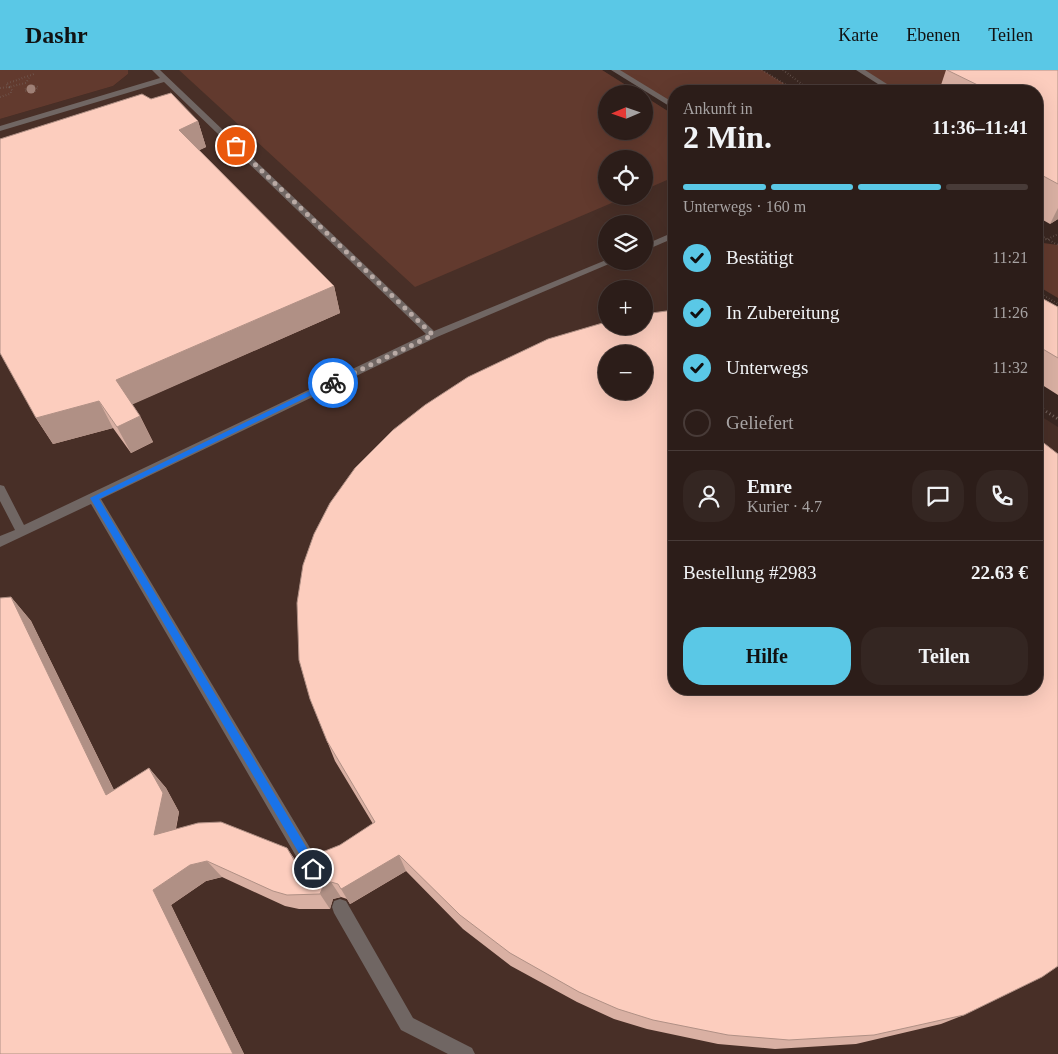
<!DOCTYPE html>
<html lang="de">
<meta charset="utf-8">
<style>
:root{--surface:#2c1d19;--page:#342622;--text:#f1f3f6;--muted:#a6a2a2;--line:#483b38;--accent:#5ac8e6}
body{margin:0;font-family:Georgia,serif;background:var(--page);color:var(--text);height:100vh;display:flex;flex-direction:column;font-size:19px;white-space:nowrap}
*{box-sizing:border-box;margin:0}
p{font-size:16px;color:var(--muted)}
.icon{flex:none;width:28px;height:28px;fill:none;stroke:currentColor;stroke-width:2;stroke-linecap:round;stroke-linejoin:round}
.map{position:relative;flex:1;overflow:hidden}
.sheet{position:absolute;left:668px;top:15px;width:375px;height:610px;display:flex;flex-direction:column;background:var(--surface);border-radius:20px;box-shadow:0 5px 20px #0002,0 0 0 1px var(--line)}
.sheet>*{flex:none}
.needle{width:32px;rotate:268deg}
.buttons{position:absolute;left:598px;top:15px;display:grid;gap:10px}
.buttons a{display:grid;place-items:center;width:55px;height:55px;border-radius:50%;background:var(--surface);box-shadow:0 5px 20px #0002,0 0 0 1px var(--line);font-size:25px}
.pin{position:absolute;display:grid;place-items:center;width:42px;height:42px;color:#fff;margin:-21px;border:2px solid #fff;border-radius:50%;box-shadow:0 1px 5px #0007}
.courier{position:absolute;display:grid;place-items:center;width:50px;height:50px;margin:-25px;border:4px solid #1a73e8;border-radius:50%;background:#fff;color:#222;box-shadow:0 1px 6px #0007}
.head em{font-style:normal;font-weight:700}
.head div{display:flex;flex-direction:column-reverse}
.head{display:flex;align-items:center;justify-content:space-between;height:85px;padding:0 15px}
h1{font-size:32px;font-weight:700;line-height:38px}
.bar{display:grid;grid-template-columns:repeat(4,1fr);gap:8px 5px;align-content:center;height:60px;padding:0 15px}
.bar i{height:6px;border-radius:4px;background:var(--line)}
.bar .on{background:var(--accent)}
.bar p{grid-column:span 4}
.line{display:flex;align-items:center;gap:12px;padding:0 15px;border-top:1px solid var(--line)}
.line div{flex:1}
.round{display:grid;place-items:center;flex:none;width:52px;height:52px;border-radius:20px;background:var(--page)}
ol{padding:0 15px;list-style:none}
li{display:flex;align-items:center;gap:15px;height:55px}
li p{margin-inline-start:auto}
li .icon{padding:5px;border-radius:50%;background:var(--accent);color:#111;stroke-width:4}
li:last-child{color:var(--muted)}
li i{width:28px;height:28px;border:2px solid var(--line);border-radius:50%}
.button{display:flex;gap:10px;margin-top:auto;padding:10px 15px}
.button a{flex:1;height:58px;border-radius:20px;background:var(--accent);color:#111;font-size:20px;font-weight:700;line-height:58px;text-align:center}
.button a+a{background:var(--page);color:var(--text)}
header{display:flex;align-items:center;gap:30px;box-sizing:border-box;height:70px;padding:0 25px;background:var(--accent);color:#111}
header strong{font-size:24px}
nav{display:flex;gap:28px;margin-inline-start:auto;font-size:18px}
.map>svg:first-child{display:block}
</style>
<header>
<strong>Dashr</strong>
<nav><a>Karte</a><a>Ebenen</a><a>Teilen</a></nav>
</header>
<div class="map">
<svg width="1058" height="984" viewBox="0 0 1058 984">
<rect width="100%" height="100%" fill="#3a2721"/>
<path fill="#482f27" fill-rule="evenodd" d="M 128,0 L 602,0 L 640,24 L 606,24 L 606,61 L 644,61 L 644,26 L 674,45 L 674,619 L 1036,619 L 1036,343 L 1058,357 L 1058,984 L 0,984 L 0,49 L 113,16 L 128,4 ZM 606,89 L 644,89 L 644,126 L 606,126 ZM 606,154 L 644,154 L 644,191 L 606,191 ZM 606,219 L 644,219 L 644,256 L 606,256 ZM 606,284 L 644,284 L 644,321 L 606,321 Z"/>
<path fill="#623a2e" d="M 0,0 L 128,0 L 128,4 L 113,16 L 0,49 Z
M 179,0 L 602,0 L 640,24 L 606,24 L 606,61 L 644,61 L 644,26 L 674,45 L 674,107 L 644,120 L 644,89 L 606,89 L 606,126 L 628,126 L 415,217 Z
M 615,0 L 762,0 L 796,21 L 674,21 L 674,37 Z
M 860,0 L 1008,0 L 961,21 L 894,21 Z
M 1036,172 L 1058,175 L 1058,228 L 1036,215 Z"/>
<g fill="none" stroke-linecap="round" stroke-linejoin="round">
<path stroke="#76655f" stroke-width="2" stroke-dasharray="0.5 2.5" stroke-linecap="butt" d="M 762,0 L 796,21
M 783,0 L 811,21
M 34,16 L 38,17 L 35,21 L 25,21 L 26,18 Z
M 0,18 L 9,17 L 6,14 L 34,4
M 0,27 L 10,24 L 12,20 L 9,17 L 26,13 L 30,6
M 1036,163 L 1058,175
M 1036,170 L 1048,169 L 1058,164
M 1036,221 L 1058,234"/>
<path stroke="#76655f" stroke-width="3" stroke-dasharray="1 3" stroke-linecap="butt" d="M 1036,335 L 1058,349"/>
<path fill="#706663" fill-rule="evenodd" d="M 152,0 L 160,0 L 434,261 L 606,190 L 606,191 L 616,191 L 437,267 L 101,429 L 319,793 L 321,799 L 319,805 L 313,807 L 307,805 L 91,434 L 0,477 L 0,466 L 15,460 L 0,431 L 0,415 L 4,416 L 24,455 L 426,264 L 164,12 L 0,61 L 0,56 L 160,8 Z
M 611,0 L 620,0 L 674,33 L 674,39 Z
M 856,0 L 865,0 L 898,21 L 889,21 Z
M 674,162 L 674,168 L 644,181 L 644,175 Z
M 340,829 L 346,831 L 413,948 L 472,978 L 475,984 L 448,984 L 401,960 L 334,843 L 332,837 L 334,831 Z"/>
</g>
<circle fill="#9f8076" cx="31" cy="19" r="4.5"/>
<path fill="#d9b0a3" d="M 946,0 L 1058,0 L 1058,149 L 1050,154 L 1036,146 L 1036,21 L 939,21 Z
M 151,29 L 198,51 L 206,77 L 199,80 L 334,216 L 340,243 L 132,334 L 140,346 L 153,372 L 131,383 L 113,358 L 53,374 L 36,348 Z
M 1036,225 L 1058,237 L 1058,325 L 1036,311 Z
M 11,527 L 31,551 L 114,720 L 149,698 L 166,718 L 179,742 L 176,759 L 287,778 L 296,791 L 303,793 L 311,790 L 325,781 L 340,775 L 373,754 L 335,691 L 327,671 L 964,945 L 941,954 L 856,974 L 775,979 L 718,974 L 647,959 L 614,949 L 577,932 L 511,896 L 463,859 L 406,801 L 352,833 L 350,834 L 347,829 L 341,827 L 333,829 L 330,839 L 299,839 L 285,836 L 222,807 L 206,811 L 171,835 L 244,984 L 0,984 Z"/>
<path fill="#b09085" d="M 198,51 L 206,77 L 188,86 L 179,60 Z
M 1058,138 L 1058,149 L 1050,154 Z
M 334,216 L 340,243 L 129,336 L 116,310 Z
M 99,331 L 113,358 L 53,374 L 36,348 Z
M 140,346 L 153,372 L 131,383 L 117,357 Z
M 11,527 L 31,551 L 125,743 L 106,725 Z
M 149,698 L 166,718 L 179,742 L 171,781 L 154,765 Z
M 399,785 L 406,801 L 350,834 L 341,819 Z
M 207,791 L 222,807 L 206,811 L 171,835 L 244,984 L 233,984 L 153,820 L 190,795 Z
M 331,812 L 341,827 L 333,829 L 330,839 L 320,824 L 324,814 Z"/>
<path fill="#fccdbe" stroke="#b09085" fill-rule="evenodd" d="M 947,0 L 1058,0 L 1058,114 L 1036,102 L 1036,21 L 990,21 Z
M 171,23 L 198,51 L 179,60 L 334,216 L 116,310 L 140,346 L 117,357 L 99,331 L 36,348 L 0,283 L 0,69 L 142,24 L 151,29 Z
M 1036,225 L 1058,237 L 1058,288 L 1036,275 Z
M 674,240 L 674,619 L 1036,619 L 1036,367 L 1058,384 L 1058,896 L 1042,907 L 964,945 L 874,965 L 789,970 L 728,965 L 653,950 L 618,939 L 579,922 L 510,883 L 460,845 L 399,785 L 343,818 L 341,819 L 338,814 L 331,812 L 324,814 L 320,824 L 287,825 L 273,821 L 207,791 L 190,795 L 153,820 L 233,984 L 0,984 L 0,528 L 11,527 L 106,725 L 149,698 L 163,723 L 154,765 L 198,753 L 221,752 L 287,778 L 294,790 L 303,793 L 311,790 L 313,782 L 325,781 L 340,775 L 375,752 L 327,671 L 310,629 L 299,590 L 297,533 L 303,495 L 314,464 L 330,433 L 355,398 L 393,360 L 425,335 L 468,307 L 548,269 L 606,252 L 606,256 L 644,256 L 644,244 ZM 606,284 L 644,284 L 644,321 L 606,321 Z"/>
<path fill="#1a73e8" d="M 330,311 L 336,313 L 99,429 L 317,795 L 317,802 L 313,804 L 310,802 L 90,428 Z"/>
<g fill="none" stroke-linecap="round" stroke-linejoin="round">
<path stroke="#b9aaa5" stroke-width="5" stroke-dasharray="0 9" d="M 236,76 L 433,265 L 333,313"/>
</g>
</svg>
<div class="buttons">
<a><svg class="needle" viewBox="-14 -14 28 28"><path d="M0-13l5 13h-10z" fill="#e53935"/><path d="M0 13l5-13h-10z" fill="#a6a2a2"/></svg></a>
<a><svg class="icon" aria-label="locate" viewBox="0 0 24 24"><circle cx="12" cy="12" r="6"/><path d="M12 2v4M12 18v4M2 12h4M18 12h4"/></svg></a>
<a><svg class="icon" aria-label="layers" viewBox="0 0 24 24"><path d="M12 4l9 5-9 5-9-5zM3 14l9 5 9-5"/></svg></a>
<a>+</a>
<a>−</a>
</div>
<div class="pin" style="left:236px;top:76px;background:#ea580c"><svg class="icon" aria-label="bag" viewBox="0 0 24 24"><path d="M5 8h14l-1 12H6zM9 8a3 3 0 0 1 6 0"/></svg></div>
<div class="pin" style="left:313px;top:799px;background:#1f2937"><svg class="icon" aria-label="home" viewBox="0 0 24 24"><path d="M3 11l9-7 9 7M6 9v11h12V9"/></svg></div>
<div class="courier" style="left:333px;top:313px"><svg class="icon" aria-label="bike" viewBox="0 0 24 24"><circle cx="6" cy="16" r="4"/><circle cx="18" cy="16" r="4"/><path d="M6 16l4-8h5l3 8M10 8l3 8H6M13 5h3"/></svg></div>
<section class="sheet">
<div class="head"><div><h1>2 Min.</h1><p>Ankunft in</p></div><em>11:36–11:41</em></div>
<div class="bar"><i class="on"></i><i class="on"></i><i class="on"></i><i></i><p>Unterwegs · 160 m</p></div>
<ol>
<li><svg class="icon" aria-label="check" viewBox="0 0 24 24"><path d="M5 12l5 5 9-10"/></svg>Bestätigt<p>11:21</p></li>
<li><svg class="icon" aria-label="check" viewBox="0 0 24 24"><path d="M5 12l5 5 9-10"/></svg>In Zubereitung<p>11:26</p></li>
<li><svg class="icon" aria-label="check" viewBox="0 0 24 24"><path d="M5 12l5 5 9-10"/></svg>Unterwegs<p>11:32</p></li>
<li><i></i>Geliefert</li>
</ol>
<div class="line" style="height:90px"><a class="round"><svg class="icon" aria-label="person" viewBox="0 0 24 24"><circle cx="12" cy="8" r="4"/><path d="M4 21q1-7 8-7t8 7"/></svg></a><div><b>Emre</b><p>Kurier · 4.7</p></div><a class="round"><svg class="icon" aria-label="chat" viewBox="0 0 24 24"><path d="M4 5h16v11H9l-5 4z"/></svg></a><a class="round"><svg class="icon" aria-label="phone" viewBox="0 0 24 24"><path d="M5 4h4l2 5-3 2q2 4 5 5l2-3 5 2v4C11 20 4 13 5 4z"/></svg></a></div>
<div class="line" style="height:65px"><div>Bestellung #2983</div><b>22.63 €</b></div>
<div class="button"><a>Hilfe</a><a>Teilen</a></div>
</section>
</div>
